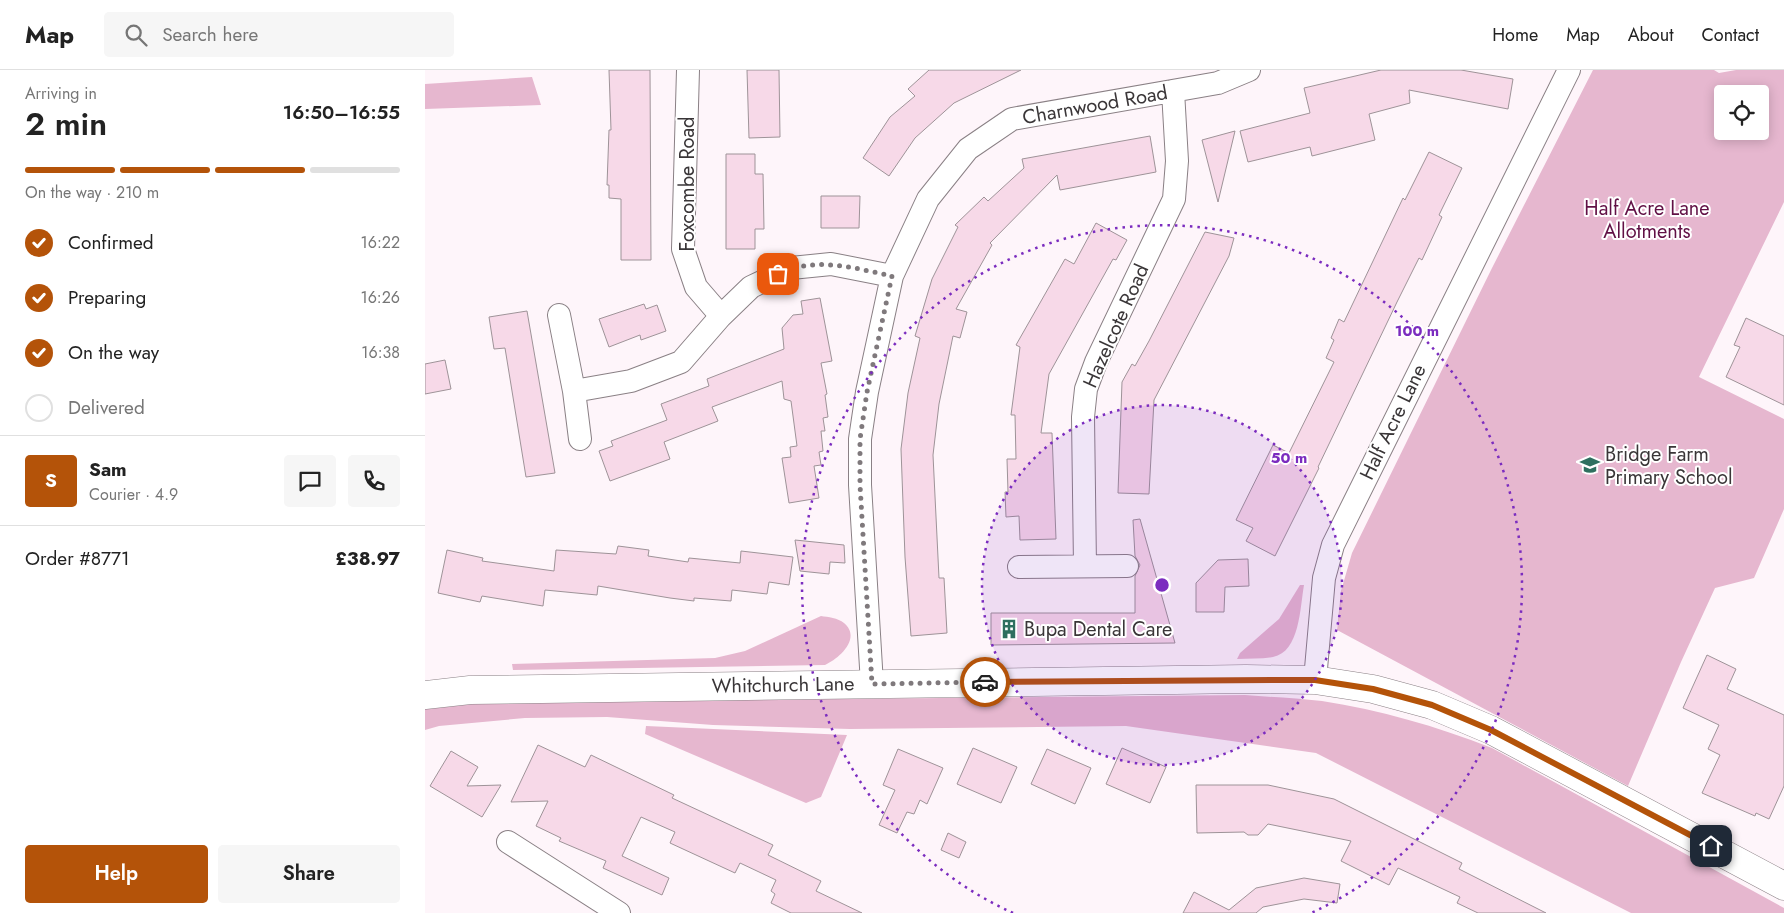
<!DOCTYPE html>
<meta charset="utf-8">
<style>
:root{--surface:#fff;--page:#f6f6f6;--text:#222;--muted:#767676;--line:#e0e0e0;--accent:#b45309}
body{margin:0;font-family:Jost,sans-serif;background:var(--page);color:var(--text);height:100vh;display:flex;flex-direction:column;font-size:19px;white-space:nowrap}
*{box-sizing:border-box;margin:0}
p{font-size:16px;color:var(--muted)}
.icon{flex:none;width:28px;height:28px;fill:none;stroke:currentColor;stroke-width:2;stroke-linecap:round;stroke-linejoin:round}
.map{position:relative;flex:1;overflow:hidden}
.side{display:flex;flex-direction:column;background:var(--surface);width:425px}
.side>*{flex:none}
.fabs{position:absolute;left:1289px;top:15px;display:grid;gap:10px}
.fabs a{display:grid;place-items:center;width:55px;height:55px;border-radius:5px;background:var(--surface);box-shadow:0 2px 12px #0003;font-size:25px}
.pin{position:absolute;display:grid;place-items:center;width:42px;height:42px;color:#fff;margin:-21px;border-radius:10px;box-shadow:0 2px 8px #0006}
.courier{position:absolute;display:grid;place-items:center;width:50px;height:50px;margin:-25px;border:4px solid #b45309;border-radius:50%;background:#fff;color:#222;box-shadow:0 1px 6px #0007}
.headline em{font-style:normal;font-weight:600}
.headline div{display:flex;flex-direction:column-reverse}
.headline{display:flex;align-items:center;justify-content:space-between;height:85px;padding:0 25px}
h1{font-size:32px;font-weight:600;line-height:38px}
.bar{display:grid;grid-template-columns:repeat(4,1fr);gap:8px 5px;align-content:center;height:60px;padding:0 25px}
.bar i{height:6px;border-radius:4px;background:var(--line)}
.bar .on{background:var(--accent)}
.bar p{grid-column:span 4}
.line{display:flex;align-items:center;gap:12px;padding:0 25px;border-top:1px solid var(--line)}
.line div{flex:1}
.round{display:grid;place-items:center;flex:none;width:52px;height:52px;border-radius:5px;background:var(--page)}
ol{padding:0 25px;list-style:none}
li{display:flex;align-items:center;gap:15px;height:55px}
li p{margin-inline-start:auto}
li .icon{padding:5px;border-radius:50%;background:var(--accent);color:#fff;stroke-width:4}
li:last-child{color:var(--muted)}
li i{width:28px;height:28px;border:2px solid var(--line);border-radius:50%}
.cta{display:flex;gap:10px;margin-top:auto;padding:10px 25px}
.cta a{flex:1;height:58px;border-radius:5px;background:var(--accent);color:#fff;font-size:20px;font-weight:600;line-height:58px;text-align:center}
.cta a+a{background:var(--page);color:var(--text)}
header{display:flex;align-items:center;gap:30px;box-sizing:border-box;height:70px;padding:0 25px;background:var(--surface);border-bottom:1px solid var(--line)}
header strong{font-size:24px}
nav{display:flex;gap:28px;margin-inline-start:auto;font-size:18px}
.search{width:350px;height:45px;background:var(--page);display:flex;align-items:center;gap:12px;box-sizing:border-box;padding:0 18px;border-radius:5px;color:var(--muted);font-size:19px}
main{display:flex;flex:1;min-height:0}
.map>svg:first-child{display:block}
</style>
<header>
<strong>Map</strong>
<div class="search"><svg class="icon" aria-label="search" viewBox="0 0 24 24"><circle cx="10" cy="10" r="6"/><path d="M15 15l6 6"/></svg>Search here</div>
<nav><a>Home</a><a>Map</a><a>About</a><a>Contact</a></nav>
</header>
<main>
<section class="side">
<div class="headline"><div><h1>2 min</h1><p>Arriving in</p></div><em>16:50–16:55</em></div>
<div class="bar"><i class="on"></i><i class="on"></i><i class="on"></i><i></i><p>On the way · 210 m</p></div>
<ol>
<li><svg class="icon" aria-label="check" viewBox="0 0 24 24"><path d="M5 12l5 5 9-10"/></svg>Confirmed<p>16:22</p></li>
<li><svg class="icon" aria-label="check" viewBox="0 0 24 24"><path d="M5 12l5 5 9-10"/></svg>Preparing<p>16:26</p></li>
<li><svg class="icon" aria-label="check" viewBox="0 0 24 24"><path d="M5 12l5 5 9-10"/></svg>On the way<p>16:38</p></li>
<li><i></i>Delivered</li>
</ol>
<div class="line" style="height:90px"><b class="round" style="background:var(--accent);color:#fff">S</b><div><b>Sam</b><p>Courier · 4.9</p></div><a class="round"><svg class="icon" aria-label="chat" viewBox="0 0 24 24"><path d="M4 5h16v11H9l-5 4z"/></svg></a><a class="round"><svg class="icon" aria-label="phone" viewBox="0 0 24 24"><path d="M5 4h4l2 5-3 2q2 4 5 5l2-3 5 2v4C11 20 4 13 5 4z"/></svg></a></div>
<div class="line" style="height:65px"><div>Order #8771</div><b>£38.97</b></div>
<div class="cta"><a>Help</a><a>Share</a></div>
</section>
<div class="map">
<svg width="1359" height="843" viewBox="0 0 1359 843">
<rect width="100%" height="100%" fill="#fef5fa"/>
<path fill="#e6b7cf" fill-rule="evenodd" d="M 1168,0 L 1289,0 L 1294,3 L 1311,0 L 1359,0 L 1359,132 L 1274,307 L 1359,349 L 1359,439 L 1329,508 L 1290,518 L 1256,592 L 1203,716 L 912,560 L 916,521 L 927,483 L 1067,198 ZM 1298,24 L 1335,24 L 1335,61 L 1298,61 Z
M 107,7 L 116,35 L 0,39 L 0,14 Z
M 875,515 L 879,515 C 875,537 875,582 848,587 C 836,589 824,588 812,589 L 815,583 L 854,549 Z
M 396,546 C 403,547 413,548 419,553 C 437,568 414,589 400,595 L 88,600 L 87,594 L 290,588 L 320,581 Z
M 820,625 C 845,627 871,628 897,631 C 955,640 1011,656 1067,678 L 1359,838 L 1359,843 L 1206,843 L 891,683 L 701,656 L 425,659 L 288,655 L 182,647 L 100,648 L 14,656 L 0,660 L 0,637 L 17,633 Z
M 221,656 L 422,665 L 396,727 L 381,733 L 220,664 Z"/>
<path fill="#f7d9e8" stroke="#9e9398" d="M 184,0 L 225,0 L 226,190 L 196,190 L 196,129 L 184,128 L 184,115 L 182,115 L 184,60 L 186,60 Z
M 322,0 L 354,0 L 355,67 L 324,68 Z
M 504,0 L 596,0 L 529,33 L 490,68 L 464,106 L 438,88 L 465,47 L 490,26 L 483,19 Z
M 956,0 L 1036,0 L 1088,9 L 1083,39 L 984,20 L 985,33 L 944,44 L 950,70 L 887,86 L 885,77 L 823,92 L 815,61 L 885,43 L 879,18 Z
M 810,61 L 793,132 L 777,70 Z
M 725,66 L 731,102 L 635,120 L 632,105 L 565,173 L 567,175 L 531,239 L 542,242 L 535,268 L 528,266 L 514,334 L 508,385 L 514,508 L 519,508 L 522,563 L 486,566 L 480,487 L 476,379 L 483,323 L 495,268 L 490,266 L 507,209 L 533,157 L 530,155 L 559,127 L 563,131 L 599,98 L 597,89 Z
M 1004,82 L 1037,98 L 1014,145 L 1017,147 L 997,190 L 994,188 L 972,232 L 893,397 L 894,398 L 850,486 L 821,471 L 828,458 L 811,450 L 848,375 L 864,383 L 909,292 L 901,288 L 909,270 L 906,268 L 914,249 L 919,252 L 978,128 L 980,130 Z
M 301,84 L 330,84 L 330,104 L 338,104 L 339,159 L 330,159 L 330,179 L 301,179 Z
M 396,126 L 435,126 L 434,158 L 396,158 Z
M 671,153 L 702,170 L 691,190 L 688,189 L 624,304 L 616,363 L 627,363 L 631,469 L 595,470 L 594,446 L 581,447 L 580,422 L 583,422 L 582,389 L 591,389 L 590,345 L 586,345 L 595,277 L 591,275 L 640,189 L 649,194 Z
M 780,162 L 809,168 L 804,186 L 729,330 L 724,424 L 693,423 L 697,312 L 707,294 L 710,296 L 724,271 Z
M 395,228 L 407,291 L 396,293 L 402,324 L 400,325 L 403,347 L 398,348 L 400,361 L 396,361 L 398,381 L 394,382 L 396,395 L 389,396 L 394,428 L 364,433 L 357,388 L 366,387 L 365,377 L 372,376 L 366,331 L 359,329 L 357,311 L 287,337 L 293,351 L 239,372 L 245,389 L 185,411 L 174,381 L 188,376 L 186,371 L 242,350 L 236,334 L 284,316 L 282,309 L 359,279 L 357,258 L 368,245 L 378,244 L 376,231 Z
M 219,234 L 221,239 L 232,235 L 241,261 L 216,270 L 215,265 L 184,277 L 174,249 Z
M 102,241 L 130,403 L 101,407 L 80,278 L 69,279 L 64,247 Z
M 1321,248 L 1359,266 L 1359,335 L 1301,307 L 1315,277 L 1309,275 Z
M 20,290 L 26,319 L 0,324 L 0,294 Z
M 715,449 L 750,573 L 566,575 L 566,543 L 710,543 L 710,506 L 715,495 L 710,486 L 708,450 Z
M 370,470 L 419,475 L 420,493 L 405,492 L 404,504 L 375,501 Z
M 193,476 L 224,480 L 223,486 L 263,492 L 264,488 L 315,493 L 316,481 L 368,487 L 364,515 L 344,512 L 342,524 L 307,520 L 306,531 L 269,528 L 269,531 L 245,528 L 173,516 L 172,525 L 120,520 L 118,536 L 57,526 L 55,532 L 13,523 L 22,480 L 58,488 L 57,491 L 129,501 L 131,480 L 191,484 Z
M 823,489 L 824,516 L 800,517 L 799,542 L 771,542 L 771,513 L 793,490 Z
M 1282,585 L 1311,599 L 1302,619 L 1359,645 L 1359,716 L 1344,749 L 1331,743 L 1330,746 L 1277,723 L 1295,685 L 1283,679 L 1294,655 L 1258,638 Z
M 113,675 L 160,697 L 166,685 L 249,725 L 247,728 L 348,775 L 343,785 L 396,811 L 391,821 L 437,843 L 366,843 L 346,833 L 350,824 L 346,821 L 351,810 L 315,793 L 310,803 L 245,773 L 250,762 L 216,747 L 197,786 L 244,808 L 237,825 L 178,798 L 181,791 L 134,771 L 136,768 L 111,756 L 123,731 L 86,732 Z
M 548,678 L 592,697 L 576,733 L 532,714 Z
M 697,678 L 741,697 L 725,733 L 681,714 Z
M 473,679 L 518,698 L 502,734 L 495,730 L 489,744 L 482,742 L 472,763 L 454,755 L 470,720 L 458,715 Z
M 622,679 L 666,698 L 650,734 L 606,714 Z
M 26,681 L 53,697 L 42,716 L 76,715 L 57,747 L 5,716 Z
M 771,715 L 843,715 L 909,729 L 1037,793 L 1034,799 L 1121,843 L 1053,843 L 1032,833 L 1035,827 L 973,798 L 964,815 L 916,791 L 926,771 L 843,754 L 833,765 L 823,765 L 819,762 L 772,763 Z
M 523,763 L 541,772 L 534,788 L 516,780 Z
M 879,808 L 915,814 L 912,833 L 879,829 L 838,837 L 831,843 L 758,843 L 769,822 L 804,840 L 831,818 Z"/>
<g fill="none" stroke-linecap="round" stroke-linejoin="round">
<defs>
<path id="street" d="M 263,0 L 258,179 L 271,217 L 296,246
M 134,245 L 149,321
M 155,369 L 149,321 L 206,311 L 256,292 L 296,246 L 326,217 L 366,198 L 406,194 L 467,206
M 660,496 L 658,347 L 661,319 L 671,292 L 749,129 L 752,91 L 748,21
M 594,497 L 702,496
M 890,610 L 899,508 L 908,475 L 1144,0
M 447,614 L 435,415 L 435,369 L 442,322 L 467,206 L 503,129 L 543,79 L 587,49 L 793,13 L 824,0
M 83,772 L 194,843"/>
<path id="secondary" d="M 0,625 L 45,620 L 821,609 L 890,610 L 948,619 L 1007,635 L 1066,660 L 1359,816"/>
</defs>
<use href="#street" stroke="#8a8085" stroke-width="24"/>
<use href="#secondary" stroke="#8a8085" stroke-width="29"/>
<use href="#street" stroke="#fff" stroke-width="22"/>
<use href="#secondary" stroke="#fff" stroke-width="28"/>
</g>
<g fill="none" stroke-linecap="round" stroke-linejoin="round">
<path stroke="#7f797c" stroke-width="5" stroke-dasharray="0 9" d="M 353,204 C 389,186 429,198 467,206 L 442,322 L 435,369 L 435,415 L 447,614 L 560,612"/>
<path stroke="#b45309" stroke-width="6" d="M 560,612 L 855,610 L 890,610 L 948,619 L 1007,635 L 1066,660 L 1286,776"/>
</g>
<circle cx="737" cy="515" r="180" fill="#7b2cbf" fill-opacity=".12"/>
<g fill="none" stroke="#7b2cbf" stroke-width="2.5" stroke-dasharray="2.5 5">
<circle cx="737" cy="515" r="180"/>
<path d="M588 843A360 360 0 1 1 886 843"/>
</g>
<defs>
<symbol id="school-bare" viewBox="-9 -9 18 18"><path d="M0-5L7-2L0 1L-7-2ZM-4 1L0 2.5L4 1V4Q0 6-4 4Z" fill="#2e6f5f" stroke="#fff" stroke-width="2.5" paint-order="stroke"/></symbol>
<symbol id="building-bare" viewBox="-9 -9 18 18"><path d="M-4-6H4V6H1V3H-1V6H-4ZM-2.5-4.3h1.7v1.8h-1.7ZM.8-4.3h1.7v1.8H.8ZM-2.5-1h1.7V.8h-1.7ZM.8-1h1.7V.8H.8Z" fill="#2e6f5f" stroke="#fff" stroke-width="2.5" paint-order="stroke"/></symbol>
</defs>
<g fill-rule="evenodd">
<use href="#school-bare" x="1151" y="381" width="28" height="28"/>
<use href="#building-bare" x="570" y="545" width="28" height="28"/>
</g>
<g text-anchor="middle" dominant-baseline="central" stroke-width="4" stroke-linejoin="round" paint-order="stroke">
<g font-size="20" fill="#3a3638" stroke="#fff">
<text transform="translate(670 35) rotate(-10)">Charnwood Road</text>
<text transform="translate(262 114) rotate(-90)">Foxcombe Road</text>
<text transform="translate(691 256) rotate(-66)">Hazelcote Road</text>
<text transform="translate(968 352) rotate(-64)">Half Acre Lane</text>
<text transform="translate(358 615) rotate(-1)">Whitchurch Lane</text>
</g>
<g font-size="20" fill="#611045" stroke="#fff">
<text x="1222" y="138">Half Acre Lane<tspan x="1222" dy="23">Allotments</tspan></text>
</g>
<g font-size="20" fill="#3a3638" stroke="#fff" text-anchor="start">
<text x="1180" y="384">Bridge Farm<tspan x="1180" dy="23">Primary School</tspan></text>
<text x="599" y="559">Bupa Dental Care</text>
</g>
</g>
<circle cx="737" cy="515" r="8" fill="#7b2cbf" stroke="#fff" stroke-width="2.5"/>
<g font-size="15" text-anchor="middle" font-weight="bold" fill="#7b2cbf" stroke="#fff" stroke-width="4" stroke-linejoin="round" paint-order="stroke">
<text x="992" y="266">100 m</text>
<text x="864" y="393">50 m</text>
</g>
</svg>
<div class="fabs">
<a><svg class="icon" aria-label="locate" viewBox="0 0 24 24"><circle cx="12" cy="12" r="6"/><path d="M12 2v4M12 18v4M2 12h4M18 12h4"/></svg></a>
</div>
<div class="pin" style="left:353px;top:204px;background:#ea580c"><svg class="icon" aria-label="bag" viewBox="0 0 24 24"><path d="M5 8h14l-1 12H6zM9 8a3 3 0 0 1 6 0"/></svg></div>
<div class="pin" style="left:1286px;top:776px;background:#1f2937"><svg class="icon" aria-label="home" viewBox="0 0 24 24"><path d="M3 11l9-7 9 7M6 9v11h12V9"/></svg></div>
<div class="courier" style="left:560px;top:612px"><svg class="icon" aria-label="car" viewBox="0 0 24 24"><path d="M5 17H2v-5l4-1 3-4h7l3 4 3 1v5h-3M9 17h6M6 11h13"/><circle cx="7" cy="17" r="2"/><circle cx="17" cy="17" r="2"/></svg></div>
</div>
</main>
